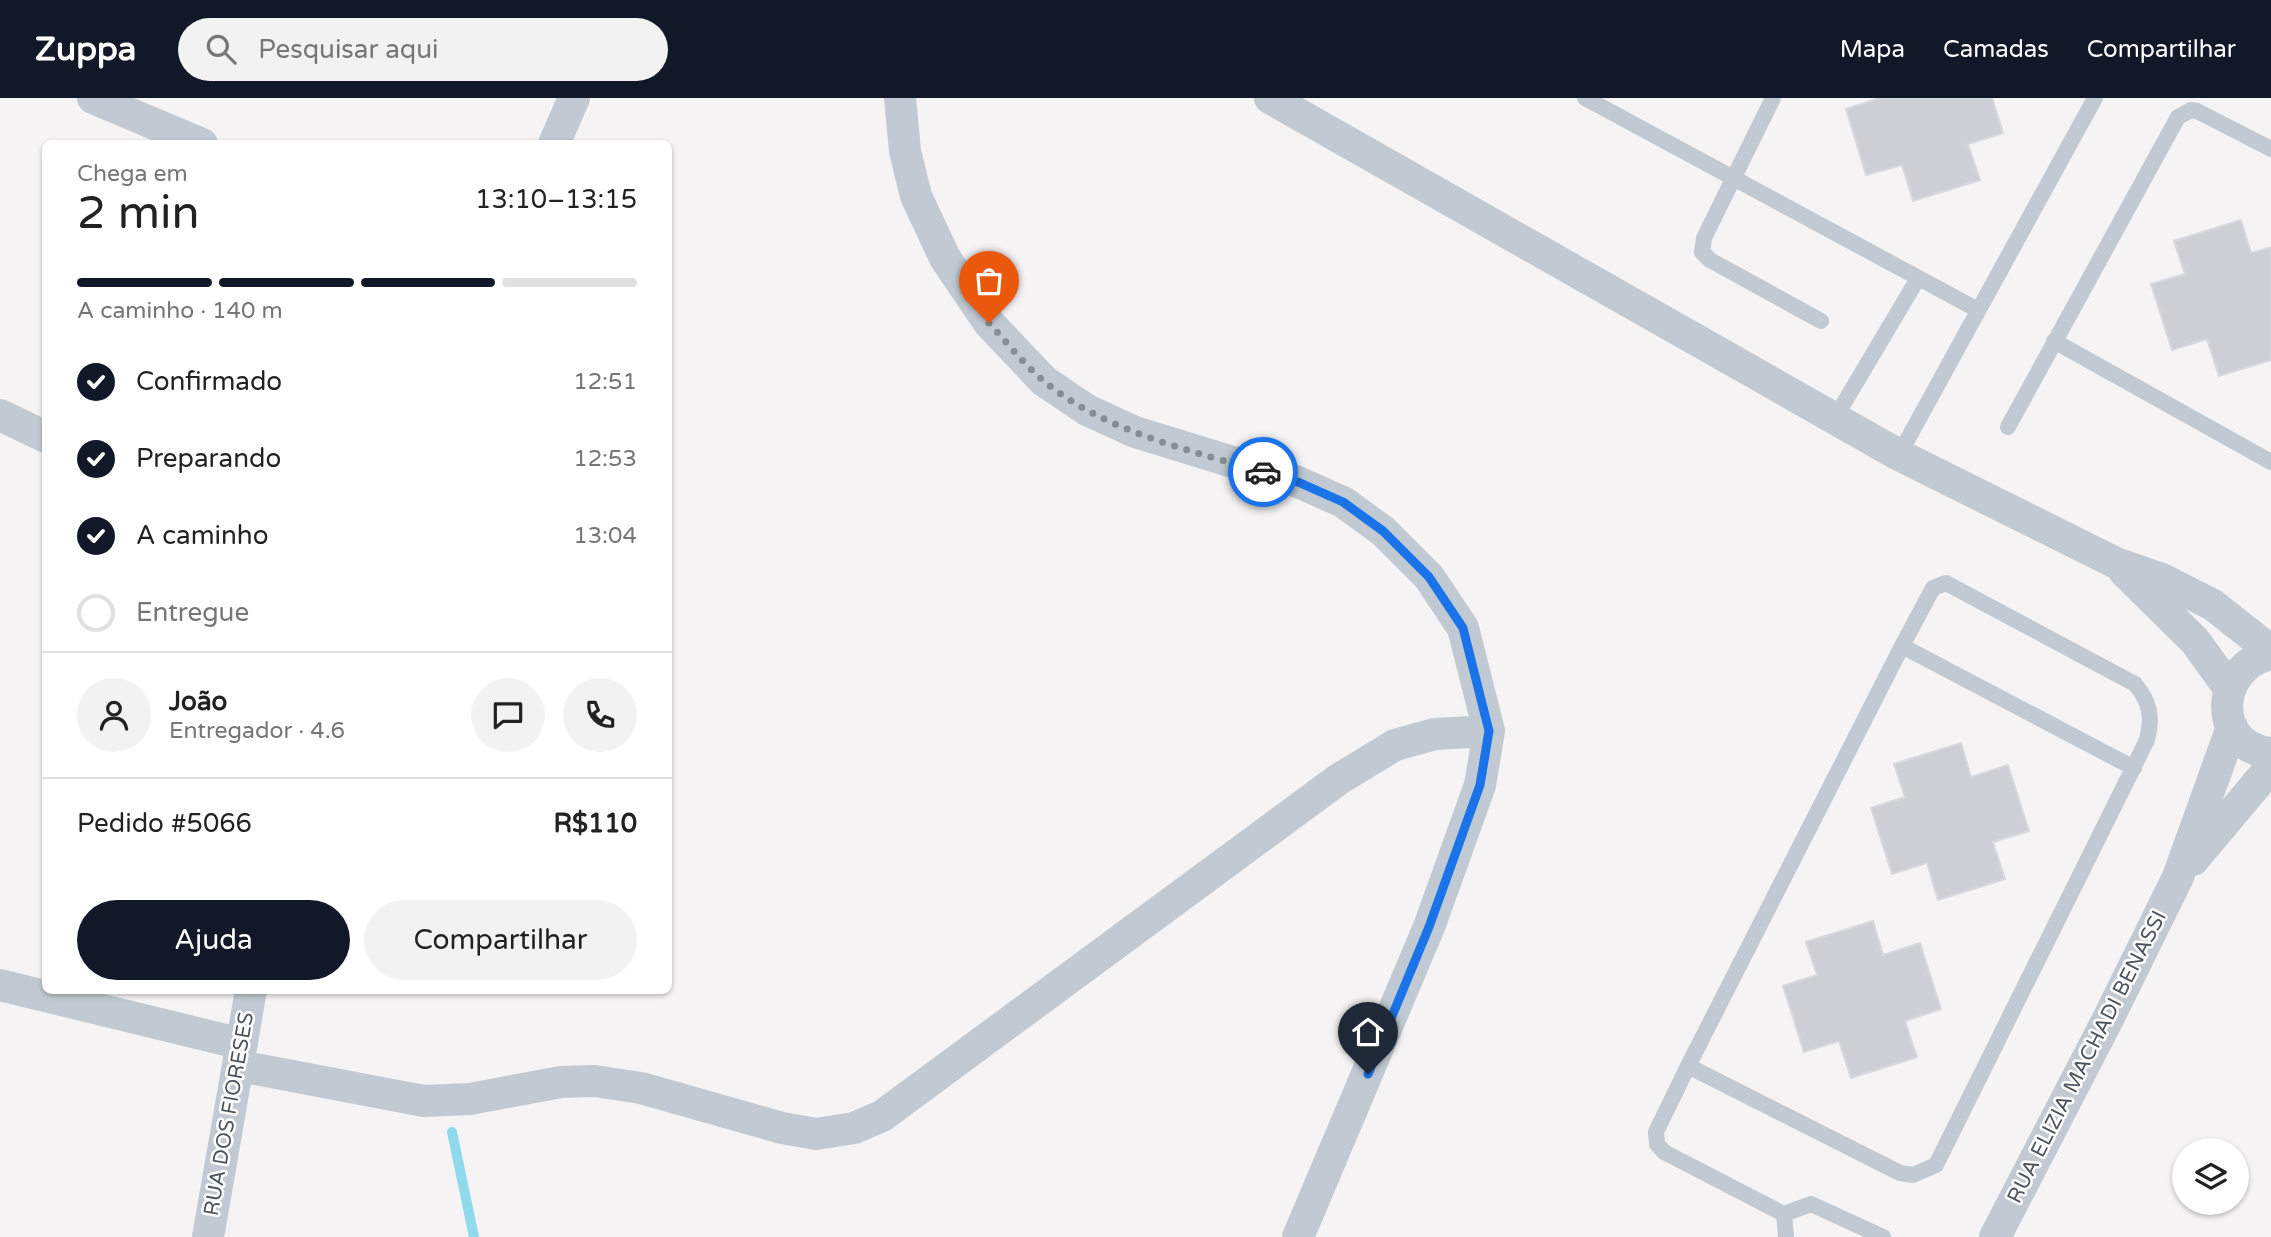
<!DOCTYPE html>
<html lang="pt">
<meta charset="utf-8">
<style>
:root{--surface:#fff;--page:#f2f2f2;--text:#222;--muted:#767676;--line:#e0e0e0;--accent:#111827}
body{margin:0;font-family:"Varela Round",sans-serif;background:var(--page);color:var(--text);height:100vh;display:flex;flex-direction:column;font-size:26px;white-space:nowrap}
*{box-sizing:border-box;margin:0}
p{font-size:23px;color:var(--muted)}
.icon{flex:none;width:38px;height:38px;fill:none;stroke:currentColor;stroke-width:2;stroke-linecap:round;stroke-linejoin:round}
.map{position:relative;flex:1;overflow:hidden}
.details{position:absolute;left:42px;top:42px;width:630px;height:854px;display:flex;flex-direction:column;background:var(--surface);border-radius:10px;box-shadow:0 2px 5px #0004}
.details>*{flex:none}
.tools{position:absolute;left:2172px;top:1040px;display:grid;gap:14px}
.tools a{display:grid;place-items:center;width:77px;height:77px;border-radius:50%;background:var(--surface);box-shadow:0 2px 5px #0004;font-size:35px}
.pin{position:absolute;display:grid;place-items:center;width:60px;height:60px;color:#fff;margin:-72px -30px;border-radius:50% 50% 50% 0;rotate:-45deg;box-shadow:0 0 7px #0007}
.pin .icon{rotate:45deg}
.courier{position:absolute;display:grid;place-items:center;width:70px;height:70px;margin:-35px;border:5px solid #1a73e8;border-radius:50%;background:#fff;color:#222;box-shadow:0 2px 9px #0007}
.overview em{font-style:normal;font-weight:600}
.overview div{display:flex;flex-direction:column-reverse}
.overview{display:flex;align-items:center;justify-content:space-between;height:119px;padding:0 35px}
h1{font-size:46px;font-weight:600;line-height:52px}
.bar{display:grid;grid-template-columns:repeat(4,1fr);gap:10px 7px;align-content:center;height:84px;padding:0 35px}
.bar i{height:9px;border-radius:5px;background:var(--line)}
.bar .current{background:var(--accent)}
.bar p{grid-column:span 4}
.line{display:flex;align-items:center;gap:18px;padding:0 35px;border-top:2px solid var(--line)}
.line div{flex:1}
.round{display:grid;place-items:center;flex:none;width:74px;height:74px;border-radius:37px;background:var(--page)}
ol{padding:0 35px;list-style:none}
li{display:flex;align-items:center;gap:21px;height:77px}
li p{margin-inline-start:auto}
li .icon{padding:7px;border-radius:50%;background:var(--accent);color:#fff;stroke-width:4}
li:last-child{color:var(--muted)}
li i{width:38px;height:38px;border:4px solid var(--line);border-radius:50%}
.cta{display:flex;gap:14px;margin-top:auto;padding:14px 35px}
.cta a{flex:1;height:80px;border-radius:42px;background:var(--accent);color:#fff;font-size:28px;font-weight:600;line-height:80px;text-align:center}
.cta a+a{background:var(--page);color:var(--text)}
header{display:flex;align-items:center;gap:42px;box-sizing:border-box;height:98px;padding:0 35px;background:var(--accent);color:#fff}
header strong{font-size:33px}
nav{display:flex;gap:38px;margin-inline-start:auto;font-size:24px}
.search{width:490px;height:63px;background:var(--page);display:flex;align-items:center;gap:18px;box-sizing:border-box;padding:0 24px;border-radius:38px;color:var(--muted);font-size:26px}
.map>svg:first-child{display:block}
</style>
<header>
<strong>Zuppa</strong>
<div class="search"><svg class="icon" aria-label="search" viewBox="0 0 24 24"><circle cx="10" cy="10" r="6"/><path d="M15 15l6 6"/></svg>Pesquisar aqui</div>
<nav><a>Mapa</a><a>Camadas</a><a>Compartilhar</a></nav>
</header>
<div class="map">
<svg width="2271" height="1139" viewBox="0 0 2271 1139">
<rect width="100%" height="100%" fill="#f5f3f3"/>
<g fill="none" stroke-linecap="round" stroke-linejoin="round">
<path stroke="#90daee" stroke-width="10" d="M 452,1034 L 474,1139"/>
</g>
<path fill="#cdcfd5" stroke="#d7d9de" stroke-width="2" d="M 1992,0 L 2003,35 L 1968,46 L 1980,82 L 1913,103 L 1902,67 L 1866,77 L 1846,11 L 1880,0 Z
M 2241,122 L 2251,155 L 2271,149 L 2271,262 L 2219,278 L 2207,241 L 2172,252 L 2151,186 L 2185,176 L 2174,143 Z
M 1961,645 L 1971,679 L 2008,667 L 2029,733 L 1993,744 L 2005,781 L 1938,802 L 1927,765 L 1892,776 L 1871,710 L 1905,699 L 1894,666 Z
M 1873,823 L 1883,857 L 1920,845 L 1941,911 L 1905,923 L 1917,959 L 1851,980 L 1839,943 L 1804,954 L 1783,888 L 1817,877 L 1806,844 Z"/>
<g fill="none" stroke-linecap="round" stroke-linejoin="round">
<path stroke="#c1cad2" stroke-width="16" d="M 1585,0 L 1978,212
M 1773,0 L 1704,140 L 1702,154 L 1710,162 L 1821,223
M 2054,243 L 2271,364
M 1835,320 L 1917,182
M 2008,329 L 2178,19 L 2191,12 L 2197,13 L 2271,51
M 1899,357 L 2095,0
M 1902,548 L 2134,670
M 1688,968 L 1900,1075 L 1913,1077 L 1936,1067 L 2147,642 C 2153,619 2150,604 2135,586 L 1946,485 L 1933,490 L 1902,548 L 1688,968 L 1656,1034 L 1657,1046 L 1664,1054 L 1784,1116
M 1786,1139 L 1784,1116 L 1811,1106 L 1883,1139"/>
<path stroke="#c1cad2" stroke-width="32" d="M 93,0 L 202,46
M 900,0 L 905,53 L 916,98 L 945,160 L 989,225 L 1044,283 L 1087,312 L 1135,334 L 1298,384 L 1343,404 L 1383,433 L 1429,479 L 1463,530 L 1489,633 L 1480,687 L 1429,829 L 1298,1139
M 1270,0 L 1899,357 L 2116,465 L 2162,481 L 2213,507 L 2271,553
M 554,46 L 574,0
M 0,317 L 46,339
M 2124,473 L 2195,543 L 2229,590
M 2271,556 C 2214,569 2211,649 2271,655
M 2193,762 L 2271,669
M 0,887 L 242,946
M 239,968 L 424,1003 L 470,1001 L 561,984 L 594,983 L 641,990 L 782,1030 L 816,1036 L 854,1030 L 882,1018 L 1339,681 L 1395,647 L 1435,636 L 1489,633
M 208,1139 L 251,892
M 1995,1139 L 2108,921 L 2178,779 L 2232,629"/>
</g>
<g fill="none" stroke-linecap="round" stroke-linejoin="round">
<path stroke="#868d94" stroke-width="7" stroke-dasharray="0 12.6" d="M 989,225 C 1007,244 1024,267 1045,284 C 1106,334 1189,352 1263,374"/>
<path stroke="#1a73e8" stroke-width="9" d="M 1263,374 L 1298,384 L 1343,404 L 1383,433 L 1429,479 L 1463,530 L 1489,633 L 1480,687 L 1429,829 L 1368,976"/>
</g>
<g text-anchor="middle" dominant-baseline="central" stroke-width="5" stroke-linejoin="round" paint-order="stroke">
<g font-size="21" fill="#4a5661" stroke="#fff">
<text transform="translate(2087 959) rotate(-63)">RUA ELIZIA MACHADI BENASSI</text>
<text transform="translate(229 1016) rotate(-80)">RUA DOS FIORESES</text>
</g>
</g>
</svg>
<div class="tools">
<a><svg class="icon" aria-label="layers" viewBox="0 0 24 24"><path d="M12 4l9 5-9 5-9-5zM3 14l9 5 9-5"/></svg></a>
</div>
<div class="pin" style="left:989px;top:225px;background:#ea580c"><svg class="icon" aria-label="bag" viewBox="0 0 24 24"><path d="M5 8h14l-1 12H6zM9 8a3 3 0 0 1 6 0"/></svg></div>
<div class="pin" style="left:1368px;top:976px;background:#1f2937"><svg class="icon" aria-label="home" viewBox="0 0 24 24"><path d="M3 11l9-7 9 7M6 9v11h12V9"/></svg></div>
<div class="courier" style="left:1263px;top:374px"><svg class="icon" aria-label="car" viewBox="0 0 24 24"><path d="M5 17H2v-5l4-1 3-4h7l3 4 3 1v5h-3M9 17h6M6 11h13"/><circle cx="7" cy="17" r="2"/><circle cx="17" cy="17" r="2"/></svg></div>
<section class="details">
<div class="overview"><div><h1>2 min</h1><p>Chega em</p></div><em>13:10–13:15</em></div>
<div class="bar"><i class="current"></i><i class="current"></i><i class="current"></i><i></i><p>A caminho · 140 m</p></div>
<ol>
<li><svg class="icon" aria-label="check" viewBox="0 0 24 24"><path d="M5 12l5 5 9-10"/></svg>Confirmado<p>12:51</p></li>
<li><svg class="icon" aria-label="check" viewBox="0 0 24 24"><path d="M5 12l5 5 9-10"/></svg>Preparando<p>12:53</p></li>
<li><svg class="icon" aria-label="check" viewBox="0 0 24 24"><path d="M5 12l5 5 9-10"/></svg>A caminho<p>13:04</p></li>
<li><i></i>Entregue</li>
</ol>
<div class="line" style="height:126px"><a class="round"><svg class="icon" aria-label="person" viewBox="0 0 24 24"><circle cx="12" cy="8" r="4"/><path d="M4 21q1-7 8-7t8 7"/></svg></a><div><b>João</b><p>Entregador · 4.6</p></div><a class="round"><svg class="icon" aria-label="chat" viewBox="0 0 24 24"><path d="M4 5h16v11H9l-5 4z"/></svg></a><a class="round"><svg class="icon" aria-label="phone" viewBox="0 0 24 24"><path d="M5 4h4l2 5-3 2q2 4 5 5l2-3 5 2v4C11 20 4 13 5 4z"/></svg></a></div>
<div class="line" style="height:91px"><div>Pedido #5066</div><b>R$110</b></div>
<div class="cta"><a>Ajuda</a><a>Compartilhar</a></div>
</section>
</div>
